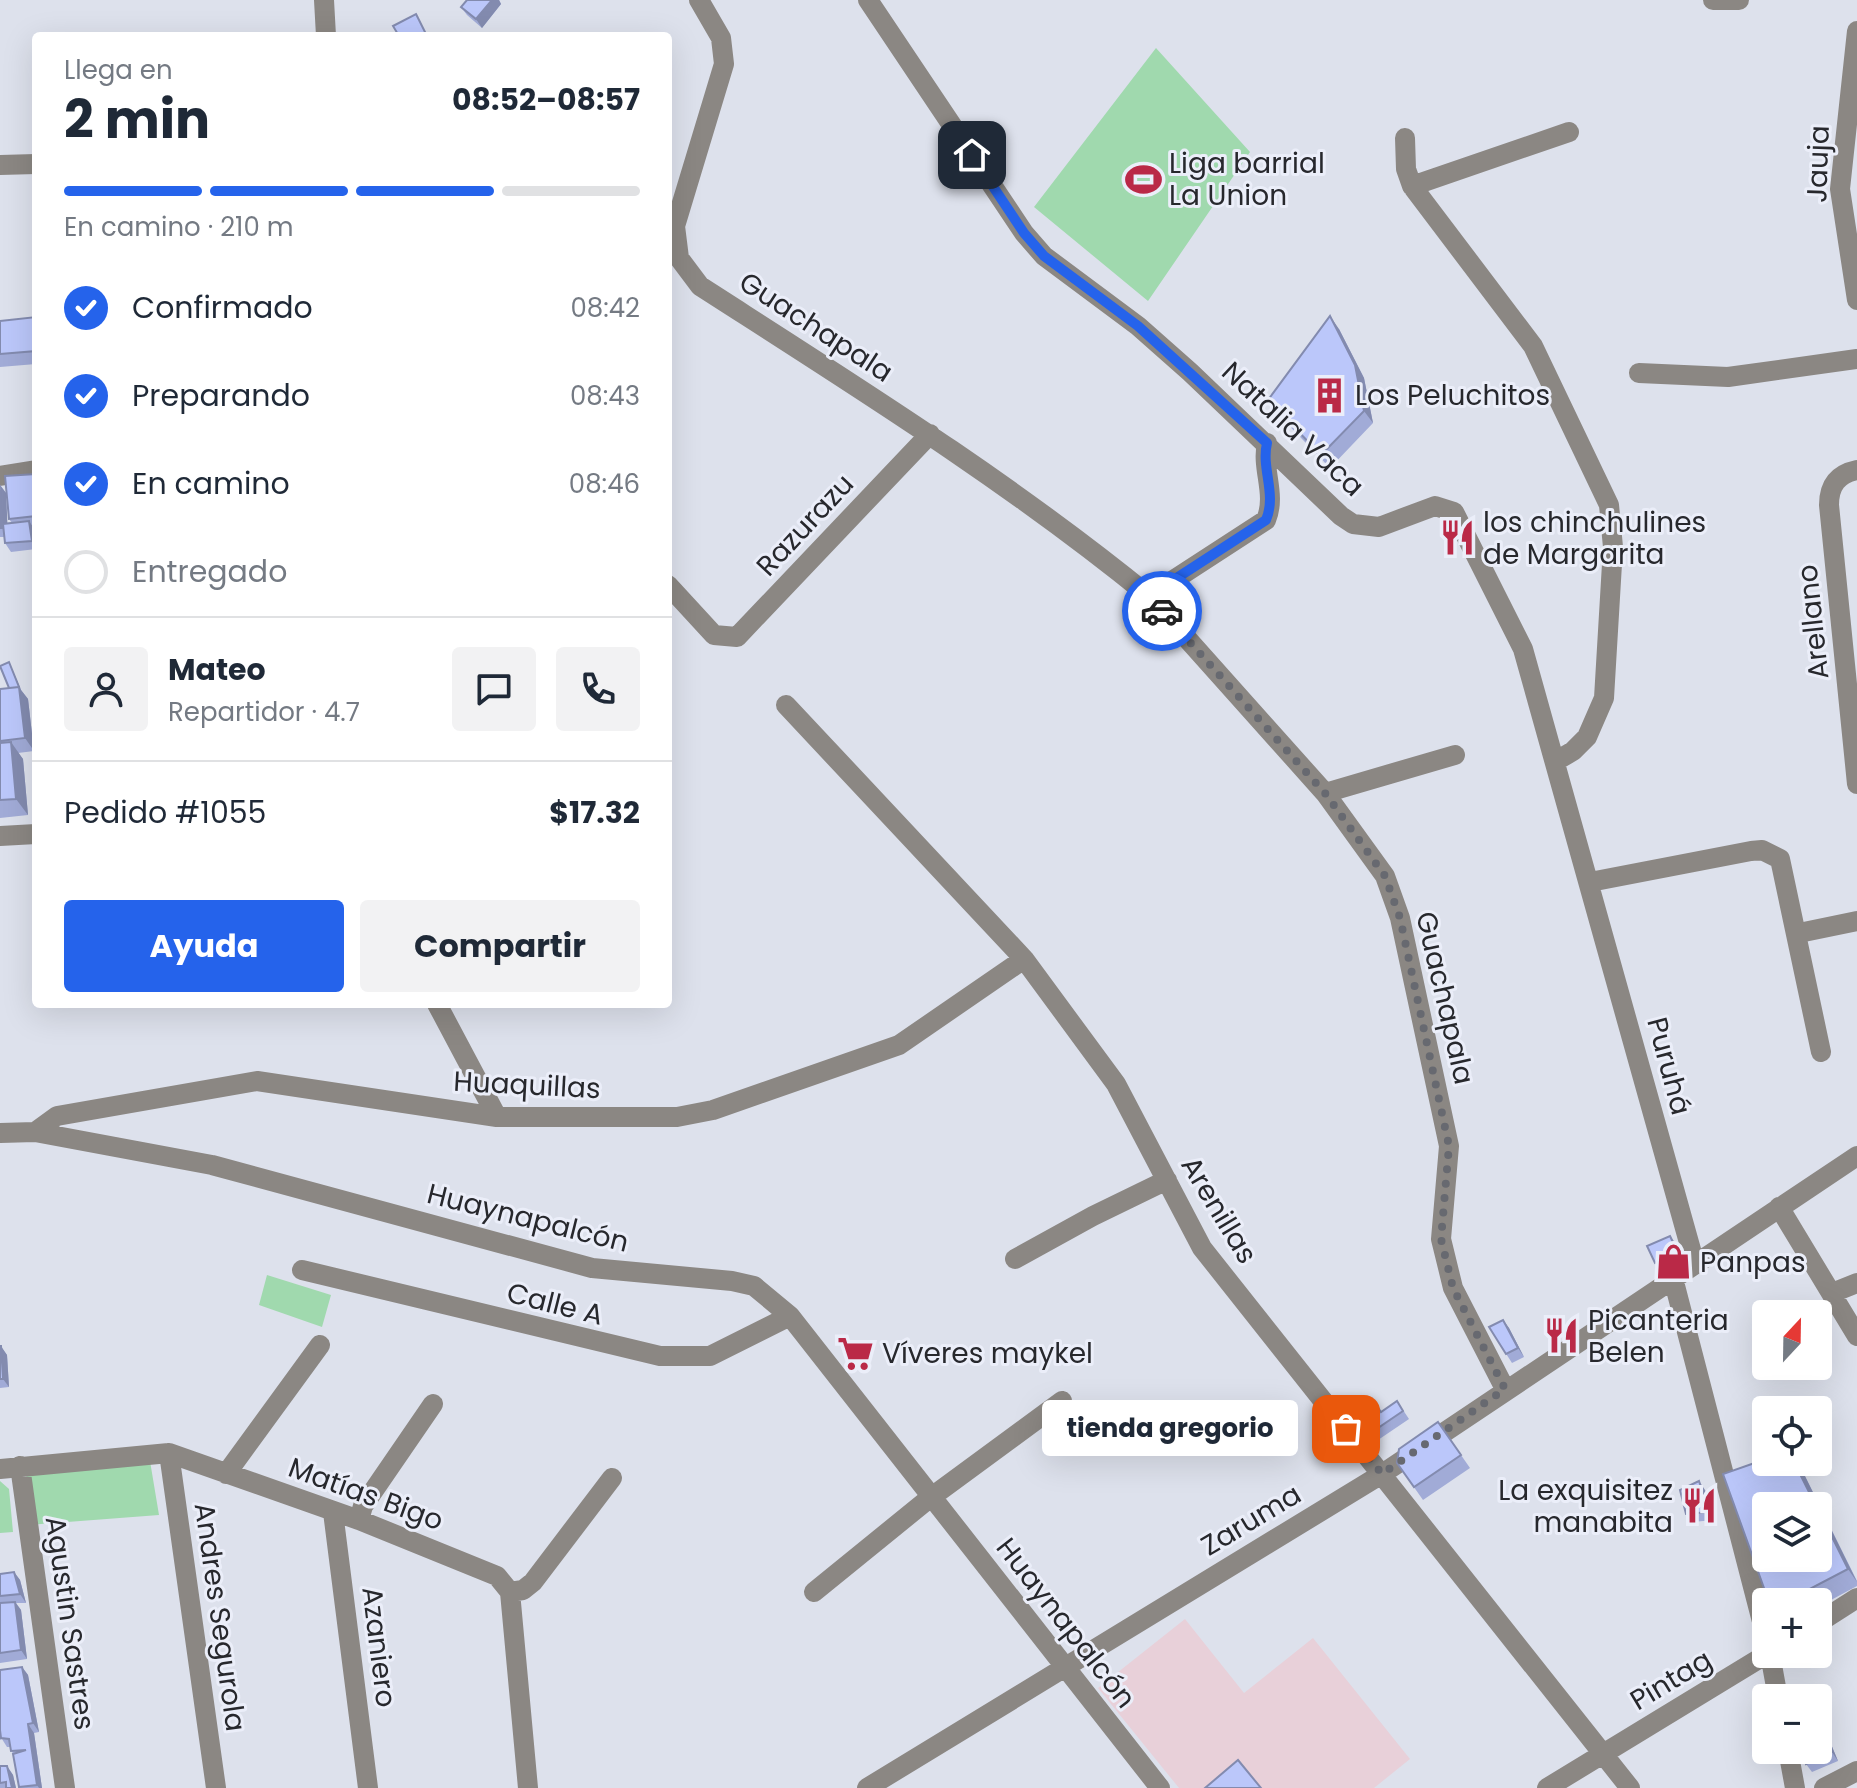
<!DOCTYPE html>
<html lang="es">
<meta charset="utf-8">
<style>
:root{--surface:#fff;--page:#f2f2f3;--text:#1f2937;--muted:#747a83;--line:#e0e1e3;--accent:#2563eb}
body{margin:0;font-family:Poppins,sans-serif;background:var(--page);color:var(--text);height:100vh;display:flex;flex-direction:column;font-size:30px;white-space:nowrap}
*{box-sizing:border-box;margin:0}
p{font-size:26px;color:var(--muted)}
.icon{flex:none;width:44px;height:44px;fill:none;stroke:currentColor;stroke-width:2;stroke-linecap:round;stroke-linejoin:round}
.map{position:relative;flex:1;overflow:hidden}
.details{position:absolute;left:32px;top:32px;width:640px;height:976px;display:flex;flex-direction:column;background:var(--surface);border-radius:8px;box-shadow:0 8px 32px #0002}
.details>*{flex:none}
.needle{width:52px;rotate:22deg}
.fabs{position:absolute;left:1752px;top:1300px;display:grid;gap:16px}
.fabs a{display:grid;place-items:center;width:80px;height:80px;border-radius:8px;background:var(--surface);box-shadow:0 8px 32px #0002;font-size:40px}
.pin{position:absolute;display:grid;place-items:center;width:68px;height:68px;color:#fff;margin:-34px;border-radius:16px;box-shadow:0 4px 12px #0006}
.courier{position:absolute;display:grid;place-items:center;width:80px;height:80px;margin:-40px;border:6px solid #2563eb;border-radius:50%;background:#fff;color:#222;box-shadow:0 2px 10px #0007}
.bubble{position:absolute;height:56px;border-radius:8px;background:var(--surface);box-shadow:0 8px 32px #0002;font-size:26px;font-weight:700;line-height:56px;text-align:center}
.headline em{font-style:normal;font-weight:700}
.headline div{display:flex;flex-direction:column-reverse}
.headline{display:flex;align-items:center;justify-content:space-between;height:136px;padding:0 32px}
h1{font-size:52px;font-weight:700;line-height:60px}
.bar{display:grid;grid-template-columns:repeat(4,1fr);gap:12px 8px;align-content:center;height:96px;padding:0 32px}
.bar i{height:10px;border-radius:6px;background:var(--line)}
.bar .active{background:var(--accent)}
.bar p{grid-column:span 4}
.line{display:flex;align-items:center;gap:20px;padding:0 32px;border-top:2px solid var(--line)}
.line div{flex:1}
.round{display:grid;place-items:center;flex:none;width:84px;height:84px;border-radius:8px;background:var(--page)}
ol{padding:0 32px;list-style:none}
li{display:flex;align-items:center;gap:24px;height:88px}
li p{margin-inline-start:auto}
li .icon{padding:8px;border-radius:50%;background:var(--accent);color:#fff;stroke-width:4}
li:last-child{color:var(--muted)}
li i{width:44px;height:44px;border:4px solid var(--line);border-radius:50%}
.primary-button{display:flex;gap:16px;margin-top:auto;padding:16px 32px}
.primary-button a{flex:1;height:92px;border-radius:8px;background:var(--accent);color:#fff;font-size:32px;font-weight:700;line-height:92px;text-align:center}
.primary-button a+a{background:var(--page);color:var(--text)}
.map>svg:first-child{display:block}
</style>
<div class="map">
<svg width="1857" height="1788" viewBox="0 0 1857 1788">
<rect width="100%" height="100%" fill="#dde1ec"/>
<path fill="#e8d0d9" d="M 1185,1619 L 1244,1693 L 1313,1638 L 1410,1759 L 1374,1788 L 1179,1788 L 1098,1688 Z"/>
<path fill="#a0d9ae" d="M 1156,48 L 1250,152 L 1148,301 L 1034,207 Z
M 267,1275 L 331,1295 L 322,1327 L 259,1305 Z
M 149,1455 L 159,1515 L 28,1525 L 26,1465 Z
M 0,1481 L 9,1489 L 13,1532 L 0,1533 Z"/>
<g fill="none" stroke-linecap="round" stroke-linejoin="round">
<path stroke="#8b8783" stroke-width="20" d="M 324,0 L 326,36
M 699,0 L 721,38 L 724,64 L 675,226 L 679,258 L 700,286 C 854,385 1008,481 1149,596
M 868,0 L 1024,233 L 1044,256 L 1138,326 L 1190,372 L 1341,516 L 1353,524 L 1379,527 L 1435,506 L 1454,512 L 1523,649 L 1695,1264
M 1713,0 L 1739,0
M 1857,31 L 1840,189 L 1857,300
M 1405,138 L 1406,169 L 1412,186 L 1533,346 L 1609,505 L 1613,547 L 1604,698 L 1587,737 L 1573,751 L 1556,761
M 0,165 L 36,164
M 1412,186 L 1569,132
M 1639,373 L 1728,377 L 1857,359
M 1267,443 C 1261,469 1277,494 1266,520 L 1149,596 L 1325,793 L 1385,876 L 1400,918 L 1449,1146 L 1441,1239 L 1453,1288 L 1505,1389
M 1857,470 C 1838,474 1829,485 1829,505 L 1857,784
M 0,476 L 36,470
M 668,585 L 714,635 L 737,637 L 930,434
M 786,705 L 1024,959 L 1116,1084 L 1202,1248 L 1630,1788
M 1325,793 L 1455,755
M 0,836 L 36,834
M 1590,882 L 1751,851 L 1762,850 L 1780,859 L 1821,1052
M 1799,933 L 1857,921
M 437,1004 L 497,1117
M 35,1132 L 212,1165 L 592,1268 L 732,1281 L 754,1286 L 790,1316 L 1160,1788
M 0,1133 L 35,1132 L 57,1116 L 257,1081 L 497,1117 L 677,1117 L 713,1110 L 899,1045 L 1024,959
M 1779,1207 L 1857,1336
M 1015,1259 L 1093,1216 L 1167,1180
M 302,1270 L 660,1356 L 710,1356 L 790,1316
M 1673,1278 L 1766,1637
M 1832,1293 L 1857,1283
M 169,1453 L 216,1788
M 20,1466 L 65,1788
M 0,1469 L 169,1453 L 359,1520 L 497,1576 L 510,1592 L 528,1788
M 226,1474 L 320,1345
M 333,1512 L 368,1788
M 359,1520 L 363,1506 L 433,1404
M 510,1592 L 523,1590 L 533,1582 L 612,1478
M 814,1592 L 926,1501 L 1062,1401
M 1818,1623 L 1857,1598
M 1770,1654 L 1778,1698
M 1788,1750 L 1795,1788
M 867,1788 L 1382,1474 L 1857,1156
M 1547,1788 L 1767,1654
M 1824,1788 L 1857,1771"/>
</g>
<path fill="#a1abd7" d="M 467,0 L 499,0 L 501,4 L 482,28 L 467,15 L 461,7 Z
M 36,317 L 36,364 L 0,367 L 0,321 Z
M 1339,329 L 1364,378 L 1373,423 L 1330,468 L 1277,413 L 1268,400 Z
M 36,474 L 36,525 L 32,525 L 35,530 L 36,549 L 11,552 L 5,543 L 4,537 L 0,537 L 0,485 L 6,493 L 7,524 L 12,523 L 9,519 Z
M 9,662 L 21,690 L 28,699 L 34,751 L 18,753 L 23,759 L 28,815 L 0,818 L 0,689 L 9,688 Z
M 1676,1244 L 1682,1257 L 1678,1264 L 1661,1272 L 1655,1263 Z
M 1503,1320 L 1509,1328 L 1524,1357 L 1512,1363 L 1489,1327 Z
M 0,1346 L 7,1355 L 9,1387 L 0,1388 Z
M 1397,1401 L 1409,1419 L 1378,1440 L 1357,1410 L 1381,1412 Z
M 1438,1422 L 1470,1468 L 1423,1500 L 1397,1463 Z
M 1801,1468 L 1857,1581 L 1857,1586 L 1818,1607 L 1818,1602 L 1769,1602 Z
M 1705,1490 L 1715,1520 L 1692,1522 L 1686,1514 Z
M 14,1572 L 20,1580 L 26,1603 L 16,1603 L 21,1610 L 27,1659 L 0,1663 L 0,1574 Z
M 22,1667 L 28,1675 L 39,1732 L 34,1733 L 42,1788 L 19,1788 L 13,1754 L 10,1747 L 7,1747 L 2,1739 L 0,1740 L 0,1670 Z
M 1828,1737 L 1838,1761 L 1812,1772 L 1806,1764 Z
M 0,1766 L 7,1766 L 13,1775 L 16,1788 L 0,1788 Z"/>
<path fill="#838baf" d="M 492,0 L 499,0 L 501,4 L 482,28 L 476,19 Z
M 1330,316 L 1339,329 L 1364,378 L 1373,423 L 1364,411 Z
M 0,485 L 6,493 L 8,536 L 2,528 Z
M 29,521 L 35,530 L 36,547 L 32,541 Z
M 9,662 L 21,690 L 28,699 L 34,751 L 25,738 Z
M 11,742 L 23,759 L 28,815 L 16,799 Z
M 1670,1236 L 1676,1244 L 1682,1257 L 1678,1264 L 1672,1256 Z
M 1503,1320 L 1509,1328 L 1524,1357 L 1518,1348 Z
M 1,1346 L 7,1355 L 9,1387 L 3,1379 Z
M 1794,1462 L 1797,1462 L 1801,1468 L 1857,1582 L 1848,1569 L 1818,1509 L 1818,1506 L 1816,1506 Z
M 1699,1481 L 1705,1490 L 1715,1520 L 1709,1512 Z
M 14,1572 L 20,1580 L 26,1603 L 20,1594 Z
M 15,1602 L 21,1610 L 27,1659 L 21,1650 Z
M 22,1667 L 28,1675 L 39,1732 L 33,1723 Z
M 28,1724 L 34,1733 L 42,1788 L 39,1788 L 37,1785 Z
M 1822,1728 L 1828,1737 L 1838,1761 L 1832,1752 Z
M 7,1766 L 13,1775 L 16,1788 L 12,1788 Z"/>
<path fill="#bbc7fa" stroke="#838baf" stroke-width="2" d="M 467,0 L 492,0 L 476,19 L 461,7 Z
M 416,14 L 427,36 L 399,36 L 393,26 Z
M 1330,316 L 1355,365 L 1364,411 L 1321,455 L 1268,400 Z
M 36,317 L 36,351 L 0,354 L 0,321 Z
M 36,474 L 36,516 L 9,519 L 5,476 Z
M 0,490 L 2,528 L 0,528 Z
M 29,521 L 32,541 L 5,543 L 3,524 Z
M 9,662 L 19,687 L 9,688 L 0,666 Z
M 19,687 L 25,738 L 0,741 L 0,689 Z
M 11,742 L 16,799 L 0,800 L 0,743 Z
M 1670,1236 L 1676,1249 L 1672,1256 L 1655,1263 L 1647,1246 Z
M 1503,1320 L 1518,1348 L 1506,1354 L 1489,1327 Z
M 0,1346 L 1,1346 L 3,1379 L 0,1379 Z
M 1372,1399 L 1381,1412 L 1397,1401 L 1403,1411 L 1372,1432 L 1357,1410 Z
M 1438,1422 L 1461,1455 L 1414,1487 L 1397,1463 L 1399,1449 Z
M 1766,1459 L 1766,1462 L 1794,1462 L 1816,1506 L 1766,1506 L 1766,1558 L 1818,1558 L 1818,1509 L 1848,1569 L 1785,1602 L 1769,1602 L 1723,1474 Z
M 1699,1481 L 1709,1512 L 1686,1514 L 1680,1490 Z
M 14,1572 L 20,1594 L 0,1596 L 0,1574 Z
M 15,1602 L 21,1650 L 0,1653 L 0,1603 Z
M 22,1667 L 33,1723 L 28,1724 L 37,1785 L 19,1787 L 13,1754 L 26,1750 L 11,1751 L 9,1739 L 1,1738 L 0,1730 L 0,1670 Z
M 1822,1728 L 1832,1752 L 1806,1764 L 1802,1750 L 1818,1750 L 1818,1730 Z
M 1238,1760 L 1261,1788 L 1205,1788 Z
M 0,1766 L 7,1766 L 12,1788 L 6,1788 L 6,1782 L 0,1783 Z"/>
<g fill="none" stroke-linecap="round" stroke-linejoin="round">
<path stroke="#676970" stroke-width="8" stroke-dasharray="0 14.4" d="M 1162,611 L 1325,793 L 1385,876 L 1400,918 L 1449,1146 L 1441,1239 L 1453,1288 L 1505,1389 L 1382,1474 L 1346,1429"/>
<path stroke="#2563eb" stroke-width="10" d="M 972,155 L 1024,233 L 1044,256 L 1138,326 L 1267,443 C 1261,469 1277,494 1266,520 L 1149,596 L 1162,611"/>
</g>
<defs>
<symbol id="stadium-bare" viewBox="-9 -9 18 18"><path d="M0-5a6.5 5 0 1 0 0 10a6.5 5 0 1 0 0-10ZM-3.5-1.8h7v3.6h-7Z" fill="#ba2947" stroke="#ebeef9" stroke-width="2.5" paint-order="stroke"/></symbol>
<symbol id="building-bare" viewBox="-9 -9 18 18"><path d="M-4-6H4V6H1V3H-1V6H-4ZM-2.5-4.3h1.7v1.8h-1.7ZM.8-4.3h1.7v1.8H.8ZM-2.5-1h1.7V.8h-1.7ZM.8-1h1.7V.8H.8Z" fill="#ba2947" stroke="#ebeef9" stroke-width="2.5" paint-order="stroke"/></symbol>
<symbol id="restaurant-bare" viewBox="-9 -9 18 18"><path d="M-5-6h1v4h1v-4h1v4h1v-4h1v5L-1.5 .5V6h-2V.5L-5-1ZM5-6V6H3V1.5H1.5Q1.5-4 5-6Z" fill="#ba2947" stroke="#ebeef9" stroke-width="2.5" paint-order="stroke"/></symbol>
<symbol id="shop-bare" viewBox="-9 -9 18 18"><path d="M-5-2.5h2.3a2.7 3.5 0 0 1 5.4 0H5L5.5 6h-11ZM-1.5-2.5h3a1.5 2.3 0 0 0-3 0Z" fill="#ba2947" stroke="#ebeef9" stroke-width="2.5" paint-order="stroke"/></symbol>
<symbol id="supermarket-bare" viewBox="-9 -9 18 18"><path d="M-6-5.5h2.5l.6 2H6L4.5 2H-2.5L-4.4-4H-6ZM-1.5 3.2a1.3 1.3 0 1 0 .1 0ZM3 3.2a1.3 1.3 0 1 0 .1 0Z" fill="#ba2947" stroke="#ebeef9" stroke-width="2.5" paint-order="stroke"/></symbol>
</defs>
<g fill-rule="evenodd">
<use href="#stadium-bare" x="1118" y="154" width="51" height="51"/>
<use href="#building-bare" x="1304" y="370" width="51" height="51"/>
<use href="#restaurant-bare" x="1432" y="512" width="51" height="51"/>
<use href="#shop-bare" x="1648" y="1236" width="51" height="51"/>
<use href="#restaurant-bare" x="1536" y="1310" width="51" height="51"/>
<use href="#supermarket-bare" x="830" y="1328" width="51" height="51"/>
<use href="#restaurant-bare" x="1674" y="1480" width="51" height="51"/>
</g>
<g text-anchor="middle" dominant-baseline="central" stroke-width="6" stroke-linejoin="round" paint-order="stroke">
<g font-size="28" fill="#27282d" stroke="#ebeef9" text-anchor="start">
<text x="1169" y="163">Liga barrial<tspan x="1169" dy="32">La Union</tspan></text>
<text x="1355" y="395">Los Peluchitos</text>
<text x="1483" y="522">los chinchulines<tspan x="1483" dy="32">de Margarita</tspan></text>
<text x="1700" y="1262">Panpas</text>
<text x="1588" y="1320">Picanteria<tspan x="1588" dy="32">Belen</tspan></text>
<text x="882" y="1353">Víveres maykel</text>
<text x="1673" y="1490" text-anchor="end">La exquisitez<tspan x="1673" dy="32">manabita</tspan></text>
</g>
<g font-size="28" fill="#27282d" stroke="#ebeef9">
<text transform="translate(1818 164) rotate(-88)">Jauja</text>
<text transform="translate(816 327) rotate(33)">Guachapala</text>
<text transform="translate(1293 429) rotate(43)">Natalia Vaca</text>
<text transform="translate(805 525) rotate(-47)">Razurazu</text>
<text transform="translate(1813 622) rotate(-96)">Arellano</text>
<text transform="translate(1445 998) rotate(77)">Guachapala</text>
<text transform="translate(1669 1066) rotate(75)">Puruhá</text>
<text transform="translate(527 1085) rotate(3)">Huaquillas</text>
<text transform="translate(1219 1210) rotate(59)">Arenillas</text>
<text transform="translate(528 1218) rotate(14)">Huaynapalcón</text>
<text transform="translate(555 1304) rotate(14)">Calle A</text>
<text transform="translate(366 1494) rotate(20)">Matías Bigo</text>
<text transform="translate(1251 1520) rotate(-31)">Zaruma</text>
<text transform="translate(220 1617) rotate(82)">Andres Segurola</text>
<text transform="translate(70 1623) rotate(82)">Agustin Sastres</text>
<text transform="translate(1066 1623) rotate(52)">Huaynapalcón</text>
<text transform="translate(379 1647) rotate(83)">Azaniero</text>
<text transform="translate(1671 1680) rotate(-31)">Pintag</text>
</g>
</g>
</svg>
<div class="fabs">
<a><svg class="needle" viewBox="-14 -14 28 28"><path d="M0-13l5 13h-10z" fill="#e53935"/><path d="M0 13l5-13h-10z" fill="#747a83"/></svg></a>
<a><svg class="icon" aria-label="locate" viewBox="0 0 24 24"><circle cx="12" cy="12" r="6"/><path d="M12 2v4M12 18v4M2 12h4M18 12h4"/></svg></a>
<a><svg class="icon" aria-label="layers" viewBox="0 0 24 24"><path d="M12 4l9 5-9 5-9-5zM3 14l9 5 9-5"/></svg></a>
<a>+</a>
<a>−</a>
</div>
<div class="pin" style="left:1346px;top:1429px;background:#ea580c"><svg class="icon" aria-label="bag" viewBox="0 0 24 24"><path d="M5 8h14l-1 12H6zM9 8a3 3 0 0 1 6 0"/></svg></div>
<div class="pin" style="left:972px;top:155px;background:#1f2937"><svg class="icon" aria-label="home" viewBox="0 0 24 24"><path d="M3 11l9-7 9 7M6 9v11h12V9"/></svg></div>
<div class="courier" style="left:1162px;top:611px"><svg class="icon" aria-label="car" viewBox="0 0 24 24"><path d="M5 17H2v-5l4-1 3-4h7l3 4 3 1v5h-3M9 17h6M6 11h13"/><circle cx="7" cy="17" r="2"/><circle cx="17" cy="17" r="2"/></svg></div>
<div class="bubble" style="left:1042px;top:1400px;width:256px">tienda gregorio</div>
<section class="details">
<div class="headline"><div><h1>2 min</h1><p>Llega en</p></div><em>08:52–08:57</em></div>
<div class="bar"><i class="active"></i><i class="active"></i><i class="active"></i><i></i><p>En camino · 210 m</p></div>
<ol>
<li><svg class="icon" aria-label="check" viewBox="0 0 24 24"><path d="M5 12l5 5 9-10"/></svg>Confirmado<p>08:42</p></li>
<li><svg class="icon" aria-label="check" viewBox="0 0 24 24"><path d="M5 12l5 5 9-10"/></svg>Preparando<p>08:43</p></li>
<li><svg class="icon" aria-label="check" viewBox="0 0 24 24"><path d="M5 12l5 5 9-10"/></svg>En camino<p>08:46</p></li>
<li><i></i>Entregado</li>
</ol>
<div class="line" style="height:144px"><a class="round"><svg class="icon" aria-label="person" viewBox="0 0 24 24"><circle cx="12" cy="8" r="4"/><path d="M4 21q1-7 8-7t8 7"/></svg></a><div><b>Mateo</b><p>Repartidor · 4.7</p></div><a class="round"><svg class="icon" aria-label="chat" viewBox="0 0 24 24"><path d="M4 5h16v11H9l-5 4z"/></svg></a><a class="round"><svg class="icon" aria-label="phone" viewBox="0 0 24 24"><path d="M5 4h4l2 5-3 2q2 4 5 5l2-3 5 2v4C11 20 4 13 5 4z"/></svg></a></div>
<div class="line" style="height:104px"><div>Pedido #1055</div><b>$17.32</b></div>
<div class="primary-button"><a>Ayuda</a><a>Compartir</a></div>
</section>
</div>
